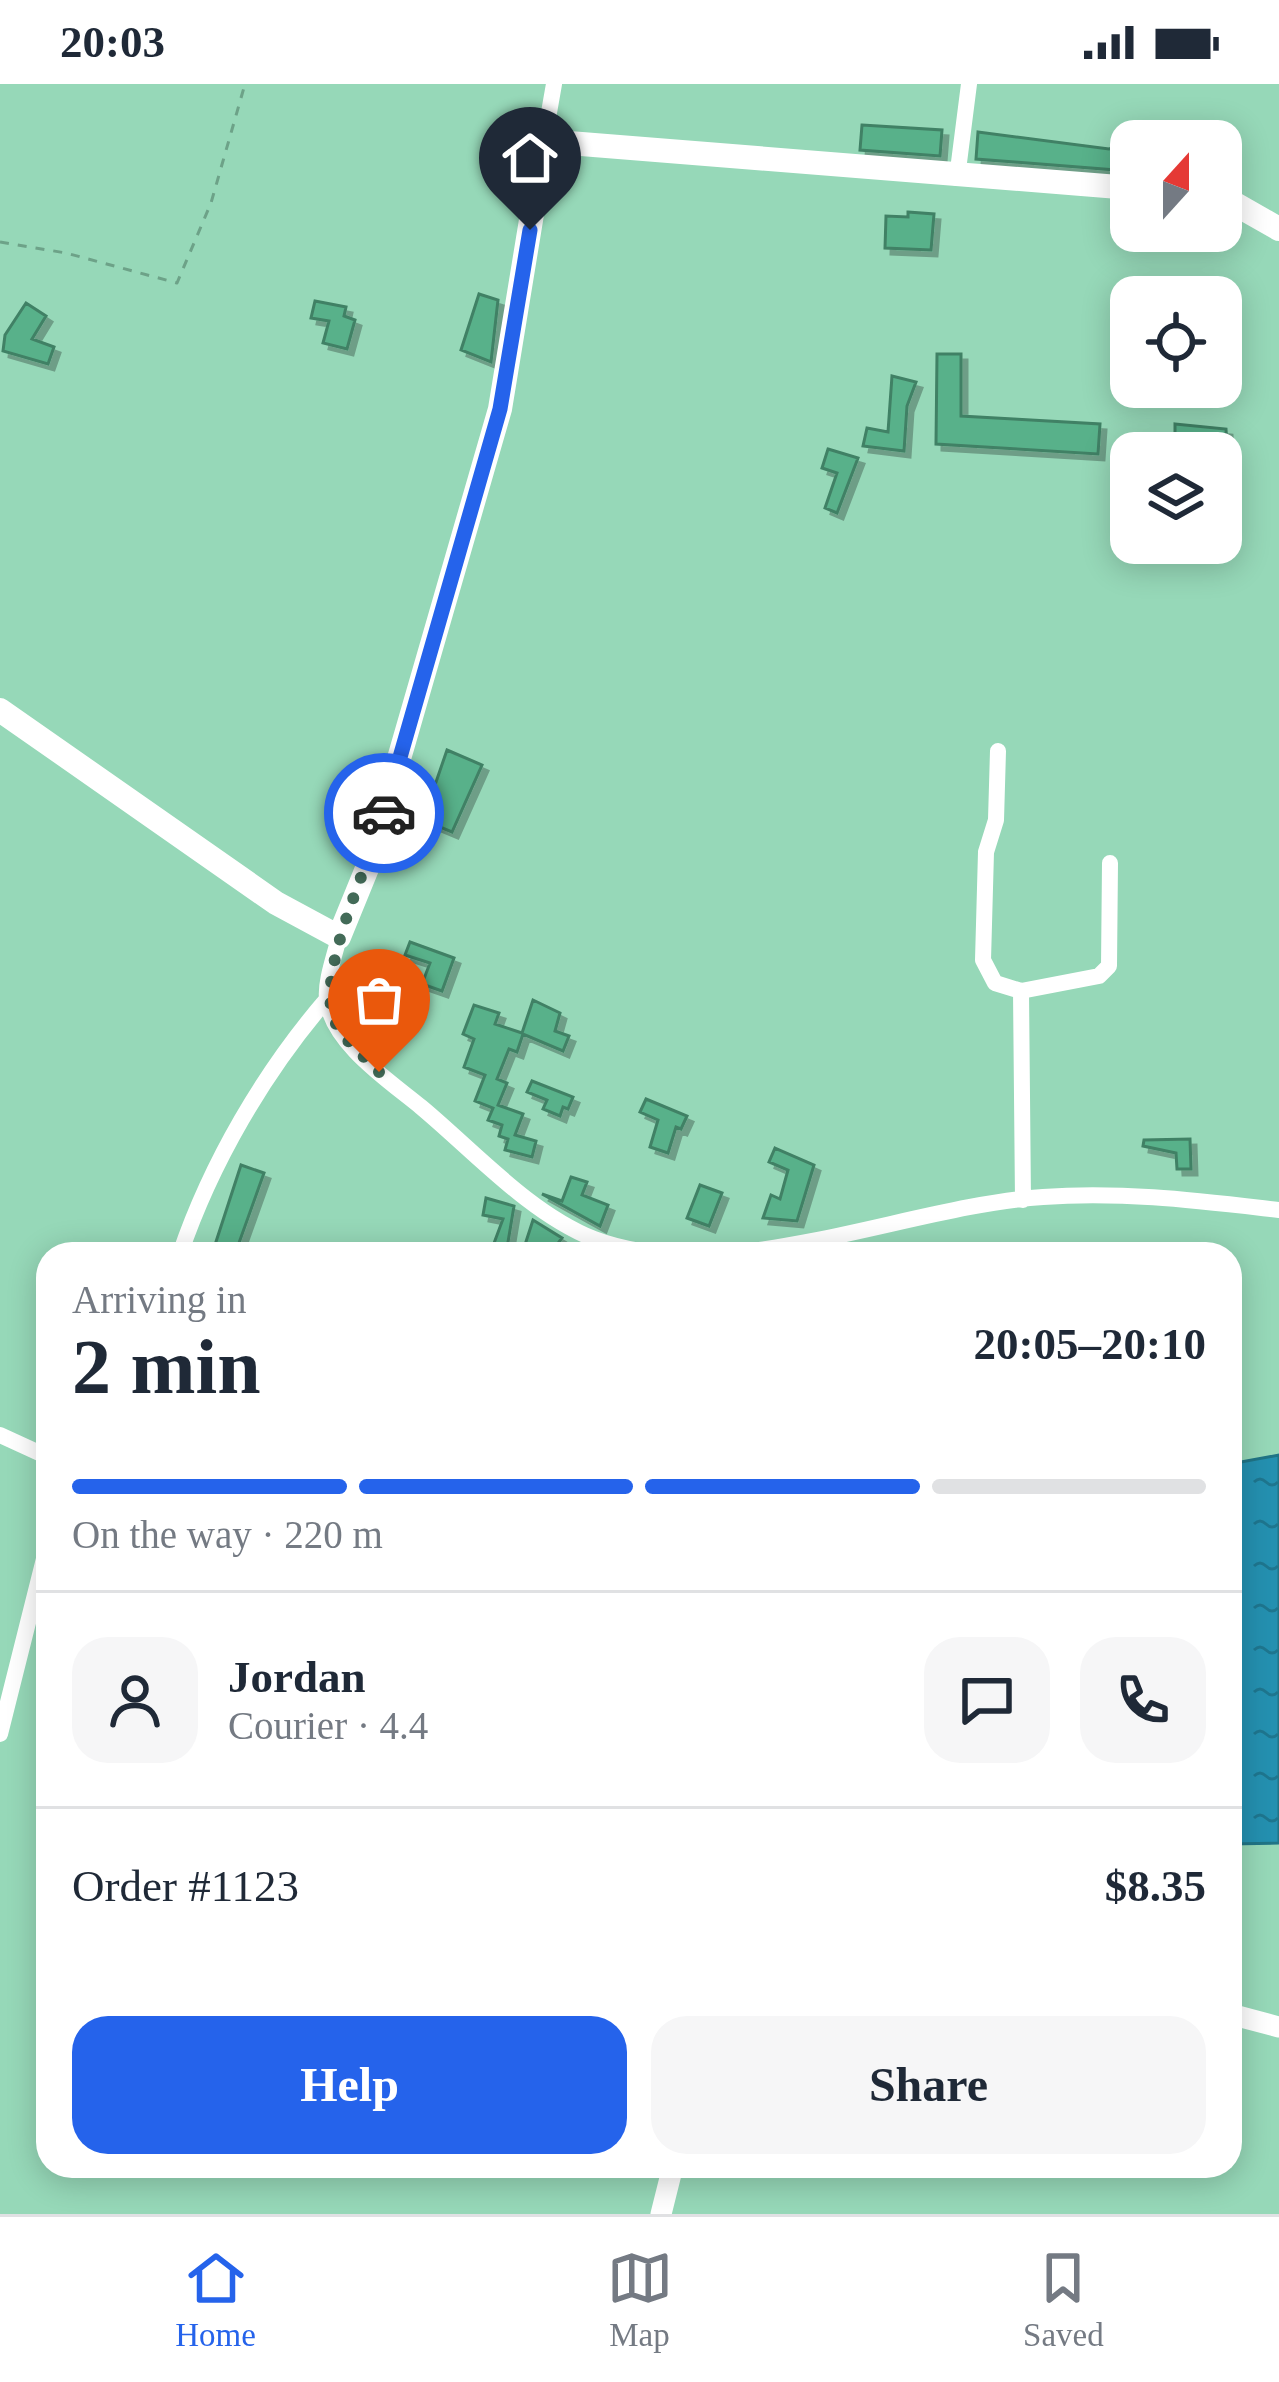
<!DOCTYPE html>
<meta charset="utf-8">
<style>
:root{--surface:#fff;--page:#f6f6f7;--text:#1f2937;--muted:#747a83;--line:#e0e1e3;--accent:#2563eb}
body{margin:0;font-family:Georgia,serif;background:var(--page);color:var(--text);height:100vh;display:flex;flex-direction:column;font-size:45px;white-space:nowrap}
*{box-sizing:border-box;margin:0}
p{font-size:39px;color:var(--muted)}
.icon{flex:none;width:66px;height:66px;fill:none;stroke:currentColor;stroke-width:2;stroke-linecap:round;stroke-linejoin:round}
.map{position:relative;flex:1;overflow:hidden}
.details{position:absolute;left:36px;top:1158px;width:1206px;height:936px;display:flex;flex-direction:column;background:var(--surface);border-radius:36px;box-shadow:0 6px 30px #0003}
.details>*{flex:none}
.needle{width:78px;rotate:21deg}
.controls{position:absolute;left:1110px;top:36px;display:grid;gap:24px}
.controls a{display:grid;place-items:center;width:132px;height:132px;border-radius:24px;background:var(--surface);box-shadow:0 6px 30px #0003;font-size:60px}
.pin{position:absolute;display:grid;place-items:center;width:102px;height:102px;color:#fff;margin:-123px -51px;border-radius:50% 50% 50% 0;rotate:-45deg;box-shadow:0 0 12px #0007}
.pin .icon{rotate:45deg}
.courier{position:absolute;display:grid;place-items:center;width:120px;height:120px;margin:-60px;border:9px solid #2563eb;border-radius:50%;background:#fff;color:#222;box-shadow:0 3px 15px #0007}
.headline em{font-style:normal;font-weight:800}
.headline div{display:flex;flex-direction:column-reverse}
.headline{display:flex;align-items:center;justify-content:space-between;height:204px;padding:0 36px}
h1{font-size:78px;font-weight:800;line-height:90px}
.bar{display:grid;grid-template-columns:repeat(4,1fr);gap:18px 12px;align-content:center;height:144px;padding:0 36px}
.bar i{height:15px;border-radius:9px;background:var(--line)}
.bar .current{background:var(--accent)}
.bar p{grid-column:span 4}
.line{display:flex;align-items:center;gap:30px;padding:0 36px;border-top:3px solid var(--line)}
.line div{flex:1}
.round{display:grid;place-items:center;flex:none;width:126px;height:126px;border-radius:36px;background:var(--page)}
.cta{display:flex;gap:24px;margin-top:auto;padding:24px 36px}
.cta a{flex:1;height:138px;border-radius:36px;background:var(--accent);color:#fff;font-size:48px;font-weight:800;line-height:138px;text-align:center}
.cta a+a{background:var(--page);color:var(--text)}
.status{display:flex;justify-content:space-between;align-items:center;height:84px;padding:0 60px;background:var(--surface);direction:ltr}
.status svg{height:33px;fill:currentColor}
.dock{display:flex;justify-content:space-around;align-items:center;height:168px;border-top:3px solid var(--line);background:var(--surface);font-size:33px;color:var(--muted)}
.dock a{display:grid;justify-items:center;gap:6px}
.dock .current{color:var(--accent)}
.map>svg:first-child{display:block}
</style>
<div class="status"><b>20:03</b><svg viewBox="0 0 49 12"><path d="M0 12V9h3v3zM5 12V6h3v6zM10 12V3h3v9zM15 12V0h3v12zM26 1h20v11H26zM47 4h2v5h-2z"/></svg></div>
<div class="map">
<svg width="1279" height="2130" viewBox="0 0 1279 2130">
<defs>
<pattern id="water-ripples" width="26" height="14" patternUnits="userSpaceOnUse" patternTransform="scale(3)"><rect width="26" height="14" fill="#2490b0"/><path d="M2 4q2-2 4 0t4 0M15 11q2-2 4 0t4 0" fill="none" stroke="#1e768f"/></pattern>
<filter id="shadow"><feDropShadow dx="6" dy="6" stdDeviation="0" flood-color="#0004"/></filter>
</defs>
<rect width="100%" height="100%" fill="#96d8b8"/>
<path fill="url(#water-ripples)" stroke="#207486" stroke-width="3" d="M 1279,1371 L 1279,1759 L 1230,1760 L 1230,1380 Z"/>
<path fill="#59b18a" stroke="#418165" stroke-width="3" filter="url(#shadow)" d="M 862,41 L 942,46 L 940,72 L 860,66 Z
M 978,48 L 1109,65 L 1128,59 L 1129,87 L 976,75 Z
M 908,128 L 934,130 L 931,166 L 885,164 L 886,132 L 908,133 Z
M 479,210 L 498,216 L 491,278 L 461,266 Z
M 315,217 L 346,223 L 344,232 L 355,236 L 347,265 L 323,259 L 329,237 L 311,234 Z
M 26,219 L 46,232 L 32,255 L 54,263 L 48,280 L 3,267 L 5,251 Z
M 937,270 L 961,270 L 961,332 L 1100,340 L 1098,370 L 936,360 Z
M 892,292 L 916,298 L 907,322 L 904,367 L 863,362 L 867,344 L 888,348 Z
M 1175,340 L 1226,345 L 1227,362 L 1175,367 Z
M 828,365 L 858,374 L 837,429 L 825,424 L 837,389 L 822,384 Z
M 447,666 L 482,681 L 452,748 L 423,736 Z
M 410,858 L 454,874 L 442,907 L 422,900 L 430,879 L 405,871 Z
M 353,882 L 381,892 L 370,920 L 399,931 L 394,944 L 387,941 L 383,950 L 349,937 L 352,930 L 343,926 L 340,916 Z
M 533,916 L 560,929 L 555,947 L 569,952 L 563,967 L 523,950 L 517,968 L 509,965 L 497,995 L 507,999 L 498,1021 L 523,1030 L 515,1051 L 536,1057 L 532,1073 L 505,1066 L 508,1055 L 499,1052 L 502,1041 L 488,1036 L 493,1024 L 475,1017 L 485,991 L 464,983 L 474,955 L 463,950 L 474,921 L 499,929 L 495,940 L 522,949 Z
M 532,997 L 573,1013 L 568,1025 L 563,1023 L 560,1032 L 543,1025 L 547,1016 L 527,1008 Z
M 646,1015 L 687,1032 L 681,1045 L 676,1043 L 668,1069 L 650,1063 L 658,1036 L 640,1028 Z
M 1190,1055 L 1191,1085 L 1177,1085 L 1176,1069 L 1143,1062 L 1144,1056 Z
M 775,1064 L 814,1081 L 797,1137 L 763,1134 L 771,1111 L 780,1115 L 788,1086 L 769,1078 Z
M 241,1081 L 264,1089 L 235,1170 L 212,1170 Z
M 571,1093 L 587,1098 L 582,1111 L 608,1121 L 600,1142 L 542,1110 L 562,1117 Z
M 700,1101 L 722,1109 L 709,1142 L 687,1134 Z
M 486,1114 L 514,1122 L 506,1170 L 490,1170 L 503,1135 L 483,1131 Z
M 533,1136 L 562,1154 L 550,1170 L 522,1170 Z"/>
<g fill="none" stroke-linecap="round" stroke-linejoin="round">
<path stroke="#6da288" stroke-width="3" stroke-dasharray="9 9" stroke-linecap="butt" d="M 0,158 L 66,169 L 177,199 L 211,119 L 245,0"/>
<path stroke="#fff" stroke-width="16" d="M 544,57 L 554,0
M 957,94 L 969,0
M 998,667 L 996,736 L 986,768 L 983,876 L 995,899 L 1021,907
M 339,853 C 335,871 325,897 327,915 C 331,959 391,998 421,1023 C 475,1068 529,1129 594,1155 C 726,1205 906,1122 1043,1113 C 1122,1107 1200,1117 1279,1126
M 1023,1116 L 1021,907 L 1099,892 L 1109,882 L 1110,779
M 180,1170 C 211,1079 264,988 327,915
M 0,1351 L 48,1373
M 0,1650 L 48,1459"/>
<path stroke="#fff" stroke-width="21" d="M 1230,1930 L 1279,1943
M 661,2130 L 673,2082"/>
<path stroke="#fff" stroke-width="24" d="M 1221,112 L 1279,145
M 0,626 L 276,819 L 339,853 L 368,782 L 500,325 L 544,57 L 1131,104"/>
</g>
<g fill="none" stroke-linecap="round" stroke-linejoin="round">
<path stroke="#436b58" stroke-width="12" stroke-dasharray="0 21.6" d="M 379,988 C 365,973 344,957 335,938 C 314,891 369,781 384,729"/>
<path stroke="#2563eb" stroke-width="15" d="M 384,729 L 500,325 L 530,146"/>
</g>
</svg>
<div class="controls">
<a><svg class="needle" viewBox="-14 -14 28 28"><path d="M0-13l5 13h-10z" fill="#e53935"/><path d="M0 13l5-13h-10z" fill="#747a83"/></svg></a>
<a><svg class="icon" aria-label="locate" viewBox="0 0 24 24"><circle cx="12" cy="12" r="6"/><path d="M12 2v4M12 18v4M2 12h4M18 12h4"/></svg></a>
<a><svg class="icon" aria-label="layers" viewBox="0 0 24 24"><path d="M12 4l9 5-9 5-9-5zM3 14l9 5 9-5"/></svg></a>
</div>
<div class="pin" style="left:379px;top:988px;background:#ea580c"><svg class="icon" aria-label="bag" viewBox="0 0 24 24"><path d="M5 8h14l-1 12H6zM9 8a3 3 0 0 1 6 0"/></svg></div>
<div class="pin" style="left:530px;top:146px;background:#1f2937"><svg class="icon" aria-label="home" viewBox="0 0 24 24"><path d="M3 11l9-7 9 7M6 9v11h12V9"/></svg></div>
<div class="courier" style="left:384px;top:729px"><svg class="icon" aria-label="car" viewBox="0 0 24 24"><path d="M5 17H2v-5l4-1 3-4h7l3 4 3 1v5h-3M9 17h6M6 11h13"/><circle cx="7" cy="17" r="2"/><circle cx="17" cy="17" r="2"/></svg></div>
<section class="details">
<div class="headline"><div><h1>2 min</h1><p>Arriving in</p></div><em>20:05–20:10</em></div>
<div class="bar"><i class="current"></i><i class="current"></i><i class="current"></i><i></i><p>On the way · 220 m</p></div>
<div class="line" style="height:216px"><a class="round"><svg class="icon" aria-label="person" viewBox="0 0 24 24"><circle cx="12" cy="8" r="4"/><path d="M4 21q1-7 8-7t8 7"/></svg></a><div><b>Jordan</b><p>Courier · 4.4</p></div><a class="round"><svg class="icon" aria-label="chat" viewBox="0 0 24 24"><path d="M4 5h16v11H9l-5 4z"/></svg></a><a class="round"><svg class="icon" aria-label="phone" viewBox="0 0 24 24"><path d="M5 4h4l2 5-3 2q2 4 5 5l2-3 5 2v4C11 20 4 13 5 4z"/></svg></a></div>
<div class="line" style="height:156px"><div>Order #1123</div><b>$8.35</b></div>
<div class="cta"><a>Help</a><a>Share</a></div>
</section>
</div>
<nav class="dock">
<a class="current"><svg class="icon" aria-label="home" viewBox="0 0 24 24"><path d="M3 11l9-7 9 7M6 9v11h12V9"/></svg>Home</a>
<a><svg class="icon" aria-label="map" viewBox="0 0 24 24"><path d="M3 6l6-2 6 2 6-2v14l-6 2-6-2-6 2zM9 4v14M15 6v14"/></svg>Map</a>
<a><svg class="icon" aria-label="saved" viewBox="0 0 24 24"><path d="M7 4h10v16l-5-4-5 4z"/></svg>Saved</a>
</nav>
